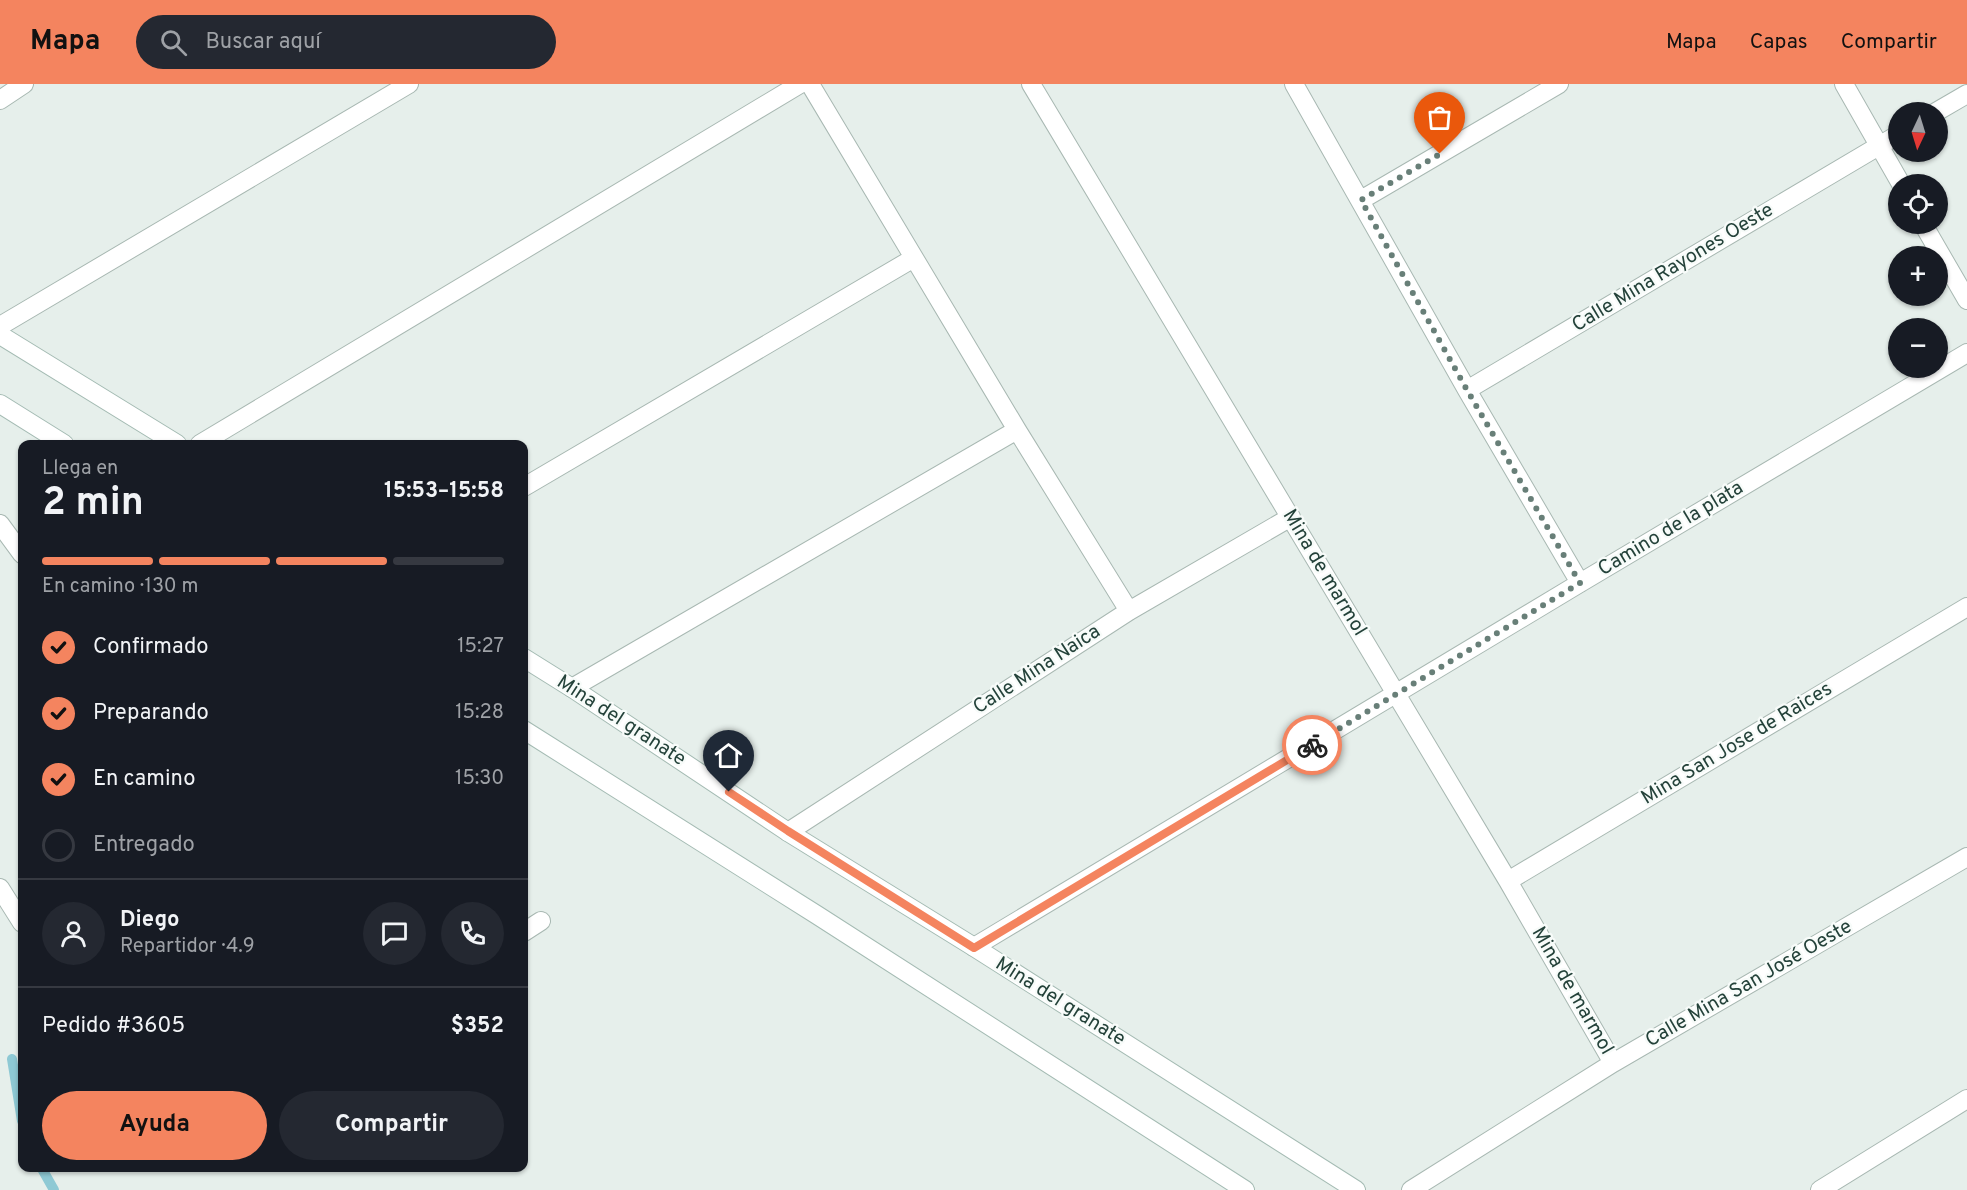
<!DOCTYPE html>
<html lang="es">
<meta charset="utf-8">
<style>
:root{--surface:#171b24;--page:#242831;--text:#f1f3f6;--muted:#9ea1a6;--line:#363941;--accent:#f4845f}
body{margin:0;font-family:Overpass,sans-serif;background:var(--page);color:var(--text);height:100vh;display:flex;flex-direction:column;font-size:22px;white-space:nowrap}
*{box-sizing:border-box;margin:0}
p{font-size:20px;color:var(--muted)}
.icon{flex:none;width:33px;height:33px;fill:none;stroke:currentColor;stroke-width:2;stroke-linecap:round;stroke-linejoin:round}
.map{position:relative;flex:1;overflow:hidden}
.sheet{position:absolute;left:18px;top:356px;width:510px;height:732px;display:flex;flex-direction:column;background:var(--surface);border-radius:12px;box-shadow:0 2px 4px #0004}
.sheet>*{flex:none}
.needle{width:39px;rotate:184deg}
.fabs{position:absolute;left:1888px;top:18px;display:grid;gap:12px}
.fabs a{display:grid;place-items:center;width:60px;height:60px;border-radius:50%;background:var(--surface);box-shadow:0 2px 4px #0004;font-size:30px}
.pin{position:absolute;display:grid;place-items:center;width:51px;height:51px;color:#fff;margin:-62px -26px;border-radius:50% 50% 50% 0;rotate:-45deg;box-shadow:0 0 6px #0007}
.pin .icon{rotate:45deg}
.courier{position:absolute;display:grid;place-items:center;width:60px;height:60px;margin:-30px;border:4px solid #f4845f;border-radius:50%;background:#fff;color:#222;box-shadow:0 2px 8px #0007}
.head em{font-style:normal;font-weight:700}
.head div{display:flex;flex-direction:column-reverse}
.head{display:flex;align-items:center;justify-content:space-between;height:102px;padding:0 24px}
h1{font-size:39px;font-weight:700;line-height:45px}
.bar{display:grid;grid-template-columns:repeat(4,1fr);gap:9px 6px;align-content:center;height:72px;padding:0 24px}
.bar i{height:8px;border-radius:4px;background:var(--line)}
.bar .selected{background:var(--accent)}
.bar p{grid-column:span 4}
.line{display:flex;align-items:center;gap:15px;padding:0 24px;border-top:2px solid var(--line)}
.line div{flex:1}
.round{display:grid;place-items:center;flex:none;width:63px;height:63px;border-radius:32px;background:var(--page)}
ol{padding:0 24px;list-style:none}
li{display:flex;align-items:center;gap:18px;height:66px}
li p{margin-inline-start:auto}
li .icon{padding:6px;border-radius:50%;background:var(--accent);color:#111;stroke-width:4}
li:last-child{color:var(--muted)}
li i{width:33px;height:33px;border:3px solid var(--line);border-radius:50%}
.cta{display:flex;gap:12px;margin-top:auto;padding:12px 24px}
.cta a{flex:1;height:69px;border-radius:36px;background:var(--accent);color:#111;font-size:24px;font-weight:700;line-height:69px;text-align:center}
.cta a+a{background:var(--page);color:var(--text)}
header{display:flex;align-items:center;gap:36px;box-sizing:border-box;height:84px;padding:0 30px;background:var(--accent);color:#111}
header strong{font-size:28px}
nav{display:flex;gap:33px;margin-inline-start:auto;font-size:21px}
.search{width:420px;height:54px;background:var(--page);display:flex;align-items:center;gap:15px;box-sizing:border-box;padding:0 21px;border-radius:33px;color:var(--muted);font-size:22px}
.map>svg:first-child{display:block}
</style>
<header>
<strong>Mapa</strong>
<div class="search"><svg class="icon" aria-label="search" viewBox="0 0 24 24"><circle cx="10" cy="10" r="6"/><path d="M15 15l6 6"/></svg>Buscar aquí</div>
<nav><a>Mapa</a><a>Capas</a><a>Compartir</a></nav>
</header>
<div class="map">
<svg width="1967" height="1106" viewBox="0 0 1967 1106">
<rect width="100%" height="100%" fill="#e6efeb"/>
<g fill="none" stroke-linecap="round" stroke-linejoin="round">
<path stroke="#8ec9d4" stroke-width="10" d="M 12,975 L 22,1037
M 41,1083 L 54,1106"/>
<defs>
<path id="street" d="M 810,0 L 1017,346 L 1129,527
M 1031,0 L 1508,797 L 1613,979
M 1294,0 L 1467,306 L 1580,499
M 1844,0 L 1901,100
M 0,16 L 24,0
M 1936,28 L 1967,10
M 1361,116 L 1559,0
M 1923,140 L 1967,216
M 0,242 L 409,0
M 1467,306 L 1899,50
M 200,360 L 800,0
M 524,403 L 914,174
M 0,440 L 22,470
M 572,604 L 1017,346
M 788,748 L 1129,527 L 1291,433
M 1508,797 L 1967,523
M 0,804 L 22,839
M 524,848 L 541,837
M 974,863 L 1580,499 L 1967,269
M 1411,1106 L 1613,979 L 1967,773
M 1820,1106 L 1967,1015"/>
<path id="secondary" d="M 0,251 L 177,360
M 0,320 L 64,360
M 524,574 L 572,604 L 788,748 L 974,863 L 1356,1106
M 524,646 L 817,831 L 1245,1106"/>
</defs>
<use href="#street" stroke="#a8b8b2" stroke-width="20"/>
<use href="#secondary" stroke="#a4bbb3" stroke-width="20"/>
<use href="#street" stroke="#fff" stroke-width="18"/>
<use href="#secondary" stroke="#fff" stroke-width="18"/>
</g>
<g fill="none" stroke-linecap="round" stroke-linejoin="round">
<path stroke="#687f78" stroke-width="6" stroke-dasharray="0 10.8" d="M 1312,661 L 1580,499 L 1467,306 L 1361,116 L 1440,70"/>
<path stroke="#f4845f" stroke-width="8" d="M 729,708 L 788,747 L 974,864 L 1312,661"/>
</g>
<g text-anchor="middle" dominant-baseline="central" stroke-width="4.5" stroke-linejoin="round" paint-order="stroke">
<g font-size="20" fill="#24423a" stroke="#f7fbf9">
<text transform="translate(1673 184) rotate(-31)">Calle Mina Rayones Oeste</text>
<text transform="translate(1671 445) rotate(-31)">Camino de la plata</text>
<text transform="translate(1324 489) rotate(59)">Mina de marmol</text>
<text transform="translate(1037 586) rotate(-33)">Calle Mina Naica</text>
<text transform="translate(621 637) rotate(33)">Mina del granate</text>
<text transform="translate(1737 660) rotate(-31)">Mina San Jose de Raices</text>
<text transform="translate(1749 900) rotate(-30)">Calle Mina San José Oeste</text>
<text transform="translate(1572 907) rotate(60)">Mina de marmol</text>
<text transform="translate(1060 918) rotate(32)">Mina del granate</text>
</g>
</g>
</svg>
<div class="fabs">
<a><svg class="needle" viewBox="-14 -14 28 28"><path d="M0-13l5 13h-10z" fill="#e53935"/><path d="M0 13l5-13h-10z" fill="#9ea1a6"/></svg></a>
<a><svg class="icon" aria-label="locate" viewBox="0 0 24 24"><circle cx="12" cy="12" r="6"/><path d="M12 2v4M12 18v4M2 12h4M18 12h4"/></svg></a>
<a>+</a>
<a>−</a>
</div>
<div class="pin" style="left:1440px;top:70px;background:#ea580c"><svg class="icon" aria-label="bag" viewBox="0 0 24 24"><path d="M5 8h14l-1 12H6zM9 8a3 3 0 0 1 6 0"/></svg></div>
<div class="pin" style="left:729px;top:708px;background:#1f2937"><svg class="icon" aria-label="home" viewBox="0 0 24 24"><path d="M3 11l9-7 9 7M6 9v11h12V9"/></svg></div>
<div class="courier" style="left:1312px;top:661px"><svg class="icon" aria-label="bike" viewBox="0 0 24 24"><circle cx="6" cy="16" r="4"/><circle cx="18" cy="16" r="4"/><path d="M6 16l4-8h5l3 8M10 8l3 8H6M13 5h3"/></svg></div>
<section class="sheet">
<div class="head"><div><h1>2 min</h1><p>Llega en</p></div><em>15:53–15:58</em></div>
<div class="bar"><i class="selected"></i><i class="selected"></i><i class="selected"></i><i></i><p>En camino · 130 m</p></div>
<ol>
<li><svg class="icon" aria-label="check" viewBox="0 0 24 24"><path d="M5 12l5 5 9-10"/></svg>Confirmado<p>15:27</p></li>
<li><svg class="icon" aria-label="check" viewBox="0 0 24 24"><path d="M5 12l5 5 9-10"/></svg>Preparando<p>15:28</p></li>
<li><svg class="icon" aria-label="check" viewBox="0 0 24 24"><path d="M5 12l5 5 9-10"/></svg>En camino<p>15:30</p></li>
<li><i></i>Entregado</li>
</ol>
<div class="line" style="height:108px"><a class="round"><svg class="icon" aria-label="person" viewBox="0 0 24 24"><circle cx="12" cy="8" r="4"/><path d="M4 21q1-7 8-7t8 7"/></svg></a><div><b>Diego</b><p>Repartidor · 4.9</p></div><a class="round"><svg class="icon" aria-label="chat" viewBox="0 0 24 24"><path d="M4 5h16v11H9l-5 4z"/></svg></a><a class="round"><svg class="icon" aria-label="phone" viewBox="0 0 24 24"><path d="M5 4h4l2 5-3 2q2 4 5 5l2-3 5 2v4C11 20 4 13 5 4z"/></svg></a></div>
<div class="line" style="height:78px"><div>Pedido #3605</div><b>$352</b></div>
<div class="cta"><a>Ayuda</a><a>Compartir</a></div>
</section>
</div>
